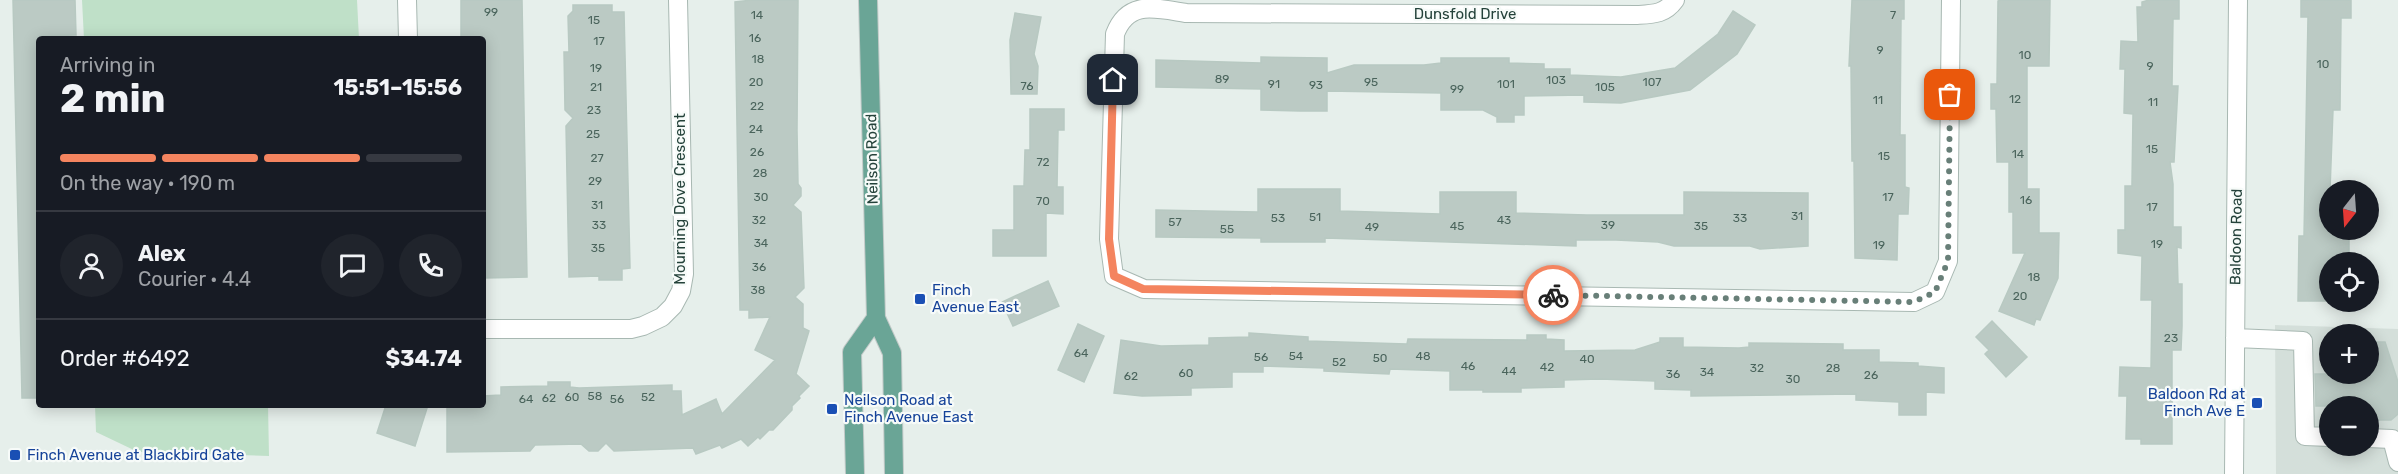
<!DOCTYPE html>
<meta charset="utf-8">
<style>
:root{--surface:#171b24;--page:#20242c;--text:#f1f3f6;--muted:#9ea1a6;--line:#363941;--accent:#f4845f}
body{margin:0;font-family:Rubik,sans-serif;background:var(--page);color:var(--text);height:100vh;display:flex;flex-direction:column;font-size:22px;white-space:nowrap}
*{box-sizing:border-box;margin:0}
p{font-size:20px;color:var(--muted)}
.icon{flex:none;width:33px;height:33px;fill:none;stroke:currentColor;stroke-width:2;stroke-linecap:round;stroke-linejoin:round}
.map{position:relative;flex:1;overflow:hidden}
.panel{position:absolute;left:36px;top:36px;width:450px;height:372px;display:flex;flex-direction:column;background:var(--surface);border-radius:6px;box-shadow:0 3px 15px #0003}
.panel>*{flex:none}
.needle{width:39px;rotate:197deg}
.controls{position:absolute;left:2319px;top:180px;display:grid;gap:12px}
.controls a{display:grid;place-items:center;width:60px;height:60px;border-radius:50%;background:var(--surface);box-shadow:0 3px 15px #0003;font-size:30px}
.pin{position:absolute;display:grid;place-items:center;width:51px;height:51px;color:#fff;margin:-26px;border-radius:12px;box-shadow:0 3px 9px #0006}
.courier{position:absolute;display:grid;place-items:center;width:60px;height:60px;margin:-30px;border:4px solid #f4845f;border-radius:50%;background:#fff;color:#222;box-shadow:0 2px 8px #0007}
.head em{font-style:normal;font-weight:700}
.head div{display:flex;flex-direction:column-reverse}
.head{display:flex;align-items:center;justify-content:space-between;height:102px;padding:0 24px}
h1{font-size:39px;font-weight:700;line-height:45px}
.bar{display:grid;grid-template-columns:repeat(4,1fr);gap:9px 6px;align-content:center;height:72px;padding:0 24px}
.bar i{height:8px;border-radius:4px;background:var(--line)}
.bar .active{background:var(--accent)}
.bar p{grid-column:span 4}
.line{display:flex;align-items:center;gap:15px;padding:0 24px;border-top:2px solid var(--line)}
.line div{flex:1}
.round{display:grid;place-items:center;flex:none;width:63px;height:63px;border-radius:32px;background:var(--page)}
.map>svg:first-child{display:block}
</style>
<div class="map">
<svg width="2398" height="474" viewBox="0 0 2398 474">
<rect width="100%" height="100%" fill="#e6efeb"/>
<path fill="#d4dfda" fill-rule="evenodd" d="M 2275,325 L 2398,329 L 2398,474 L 2276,474 ZM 2330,334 L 2368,334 L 2368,374 L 2330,374 ZM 2330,406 L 2368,406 L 2368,446 L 2330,446 Z"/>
<path fill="#bfe0c8" d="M 82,0 L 357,0 L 359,39 L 84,39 Z
M 95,405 L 268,405 L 269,456 L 138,452 L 96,432 Z"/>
<path fill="#bbcac4" stroke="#b8c9c2" stroke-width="1.5" d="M 13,0 L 75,0 L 76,35 L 39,36 L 39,398 L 22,398 Z
M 461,0 L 522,0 L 527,277 L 483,278 L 483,39 L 461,39 Z
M 752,0 L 798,0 L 797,130 L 798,184 L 801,188 L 801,196 L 793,205 L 801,212 L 804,288 L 795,297 L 803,304 L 803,328 L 809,331 L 796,374 L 809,386 L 799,396 L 800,398 L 792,406 L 792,410 L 773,430 L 769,430 L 760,439 L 758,437 L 748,446 L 741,439 L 722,448 L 720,445 L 696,454 L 693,448 L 614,451 L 606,443 L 598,451 L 589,451 L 581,444 L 535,445 L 530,451 L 447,452 L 447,405 L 483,405 L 483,396 L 501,395 L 501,387 L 548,386 L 548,382 L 570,382 L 570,387 L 579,388 L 672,385 L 672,391 L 681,391 L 682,415 L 716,399 L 722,414 L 775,360 L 755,350 L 770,317 L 749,318 L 749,310 L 740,310 L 735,2 Z
M 1852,0 L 1904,0 L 1904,19 L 1901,19 L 1900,135 L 1905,135 L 1905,187 L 1909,188 L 1908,214 L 1898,214 L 1897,260 L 1855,258 L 1854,161 L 1852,161 L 1851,66 L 1849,66 Z
M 2001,0 L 2050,0 L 2049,66 L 2027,66 L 2027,189 L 2039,189 L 2039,233 L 2059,233 L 2058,278 L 2040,320 L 2036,319 L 2034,325 L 1999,311 L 2025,253 L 2013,253 L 2013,212 L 2009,212 L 2009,162 L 1997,162 L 1996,109 L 1991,109 L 1991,84 L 1997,84 L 1998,1 Z
M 2149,0 L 2179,0 L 2179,19 L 2173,19 L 2172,86 L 2178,86 L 2174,162 L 2170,162 L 2173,184 L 2173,227 L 2181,227 L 2181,248 L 2177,247 L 2178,284 L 2182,284 L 2182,326 L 2181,350 L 2172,350 L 2172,444 L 2141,444 L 2141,439 L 2126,439 L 2127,396 L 2119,396 L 2120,367 L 2151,368 L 2152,300 L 2141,300 L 2142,256 L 2118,253 L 2118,230 L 2125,230 L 2125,186 L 2132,186 L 2132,183 L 2133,114 L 2124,113 L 2125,69 L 2120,69 L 2121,41 L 2138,42 L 2137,7 L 2142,7 L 2142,2 Z
M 2301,0 L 2351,0 L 2351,18 L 2341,18 L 2340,110 L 2333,110 L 2330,190 L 2330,235 L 2349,236 L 2349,262 L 2330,262 L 2330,301 L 2298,301 L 2299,236 L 2304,236 L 2308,17 L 2301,17 Z
M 573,5 L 612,5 L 612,12 L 624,12 L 630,268 L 622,269 L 622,280 L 599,280 L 599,276 L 569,277 L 566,126 L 573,118 L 565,110 L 564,52 L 569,52 L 568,16 L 573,11 Z
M 1733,11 L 1755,25 L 1737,54 L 1690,90 L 1621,103 L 1584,102 L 1584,95 L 1524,96 L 1524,115 L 1514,115 L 1514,122 L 1497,122 L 1497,117 L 1483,110 L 1441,110 L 1441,93 L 1327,91 L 1327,111 L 1300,111 L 1261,110 L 1261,89 L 1156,87 L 1156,60 L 1261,63 L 1261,57 L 1327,58 L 1327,73 L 1354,65 L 1424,65 L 1441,63 L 1441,58 L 1509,58 L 1509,63 L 1544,64 L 1544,69 L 1570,69 L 1570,75 L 1621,77 L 1675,68 L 1718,34 Z
M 1015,13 L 1041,17 L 1034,54 L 1038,66 L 1037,94 L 1011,94 L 1010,40 Z
M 1030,109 L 1064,109 L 1064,130 L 1058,130 L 1057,187 L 1063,187 L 1063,214 L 1046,213 L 1046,256 L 993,256 L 993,230 L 1014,230 L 1014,186 L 1024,186 L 1025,150 L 1030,150 Z
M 1258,189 L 1340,189 L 1340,211 L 1440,214 L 1440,192 L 1516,192 L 1516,213 L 1587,215 L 1684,215 L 1684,192 L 1808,193 L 1808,246 L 1760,249 L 1750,246 L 1674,246 L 1658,242 L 1616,240 L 1576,240 L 1576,246 L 1325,238 L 1325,242 L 1261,242 L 1261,238 L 1156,237 L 1156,210 L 1258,212 Z
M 1048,281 L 1059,306 L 1013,326 L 1002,302 Z
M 1992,321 L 2027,357 L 2006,377 L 1985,354 L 1989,350 L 1976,337 Z
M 1078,324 L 1104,336 L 1084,382 L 1058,370 Z
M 1249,333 L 1308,337 L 1308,341 L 1407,344 L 1408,339 L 1527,340 L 1527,335 L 1546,335 L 1546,339 L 1564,340 L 1564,351 L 1635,350 L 1660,342 L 1660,338 L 1683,338 L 1683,347 L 1739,348 L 1749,347 L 1749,343 L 1843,344 L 1843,350 L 1879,350 L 1879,362 L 1918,363 L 1918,366 L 1944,368 L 1944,393 L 1926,392 L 1926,415 L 1899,415 L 1899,402 L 1856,400 L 1856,394 L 1691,396 L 1691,390 L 1655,389 L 1655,381 L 1600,379 L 1564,380 L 1564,387 L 1521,388 L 1521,392 L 1483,392 L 1483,390 L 1450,390 L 1450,371 L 1390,369 L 1389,374 L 1366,373 L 1324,371 L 1324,368 L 1263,366 L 1263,372 L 1232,372 L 1232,387 L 1191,388 L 1191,395 L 1142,396 L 1114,393 L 1121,340 L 1161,346 L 1209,345 L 1209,338 L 1249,337 Z
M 2368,342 L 2385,342 L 2398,382 L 2398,414 L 2391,420 L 2368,420 L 2368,406 L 2316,406 L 2315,374 L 2368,374 Z
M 386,405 L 428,405 L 415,446 L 377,433 Z"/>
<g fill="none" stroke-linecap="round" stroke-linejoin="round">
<defs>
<path id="minor" d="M 407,0 L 408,39
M 1675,0 C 1665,14 1654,14 1637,15 L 1186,13 C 1154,8 1128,0 1115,34 L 1109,239 L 1114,276 L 1144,289 L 1914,302 L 1935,292 L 1948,261 L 1951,0
M 483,329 L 631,329 L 643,326 L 662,317 L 673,306 L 681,291 L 684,274 L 678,0
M 2235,338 L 2303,341 L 2305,436 L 2330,437
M 2368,438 L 2392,439 L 2398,462
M 2234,474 L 2238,0"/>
<path id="major" d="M 868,0 L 876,318 L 892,353 L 894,474
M 855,474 L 852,352 L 876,318"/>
</defs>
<use href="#minor" stroke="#a8b8b2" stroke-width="20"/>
<use href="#major" stroke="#c2cac8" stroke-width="20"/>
<use href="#minor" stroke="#fff" stroke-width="18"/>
<use href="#major" stroke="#6aa596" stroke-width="18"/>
</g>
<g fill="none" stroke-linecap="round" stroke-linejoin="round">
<path stroke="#687f78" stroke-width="6" stroke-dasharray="0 10.8" d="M 1553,295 L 1914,302 L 1935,292 L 1948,261 L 1950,95"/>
<path stroke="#f4845f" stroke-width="8" d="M 1113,80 L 1109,239 L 1114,276 L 1143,289 L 1553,295"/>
</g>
<g fill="#1a4fb4" stroke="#f7fbf9" stroke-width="2">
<rect x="914" y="293" width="12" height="12" rx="3"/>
<rect x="2251" y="397" width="12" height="12" rx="3"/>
<rect x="826" y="403" width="12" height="12" rx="3"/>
<rect x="9" y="449" width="12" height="12" rx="3"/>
</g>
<g text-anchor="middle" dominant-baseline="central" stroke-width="4.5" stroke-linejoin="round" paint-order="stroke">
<g font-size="12" fill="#4a645c">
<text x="491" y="12">99</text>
<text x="757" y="15">14</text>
<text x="1893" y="15">7</text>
<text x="594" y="20">15</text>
<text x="755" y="38">16</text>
<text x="599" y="41">17</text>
<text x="1880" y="50">9</text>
<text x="2025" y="55">10</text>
<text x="758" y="59">18</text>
<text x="2323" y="64">10</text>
<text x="2150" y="66">9</text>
<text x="596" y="68">19</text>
<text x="1222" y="79">89</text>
<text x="1556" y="80">103</text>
<text x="756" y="82">20</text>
<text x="1371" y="82">95</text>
<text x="1652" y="82">107</text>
<text x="1274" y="84">91</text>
<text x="1506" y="84">101</text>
<text x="1316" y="85">93</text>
<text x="1027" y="86">76</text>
<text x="596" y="87">21</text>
<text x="1605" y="87">105</text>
<text x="1457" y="89">99</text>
<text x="2015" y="99">12</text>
<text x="1878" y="100">11</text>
<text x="2153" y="102">11</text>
<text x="757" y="106">22</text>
<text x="594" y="110">23</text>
<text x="756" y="129">24</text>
<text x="593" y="134">25</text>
<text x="2152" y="149">15</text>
<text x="757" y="152">26</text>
<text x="2018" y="154">14</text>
<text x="1884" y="156">15</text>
<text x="597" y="158">27</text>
<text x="1043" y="162">72</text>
<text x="760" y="173">28</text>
<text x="595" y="181">29</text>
<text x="761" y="197">30</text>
<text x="1888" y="197">17</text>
<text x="2026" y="200">16</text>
<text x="1043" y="201">70</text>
<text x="597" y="205">31</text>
<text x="2152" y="207">17</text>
<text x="1797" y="216">31</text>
<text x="1315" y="217">51</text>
<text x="1278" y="218">53</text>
<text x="1740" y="218">33</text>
<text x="759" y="220">32</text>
<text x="1504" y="220">43</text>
<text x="1175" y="222">57</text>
<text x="599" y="225">33</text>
<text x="1608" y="225">39</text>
<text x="1457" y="226">45</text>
<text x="1701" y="226">35</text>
<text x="1372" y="227">49</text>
<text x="1227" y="229">55</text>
<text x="761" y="243">34</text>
<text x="2157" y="244">19</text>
<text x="1879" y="245">19</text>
<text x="598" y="248">35</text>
<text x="759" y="267">36</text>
<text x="2034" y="277">18</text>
<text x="758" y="290">38</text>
<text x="2020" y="296">20</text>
<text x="2171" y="338">23</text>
<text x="1081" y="353">64</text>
<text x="1296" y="356">54</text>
<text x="1423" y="356">48</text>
<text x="1261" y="357">56</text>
<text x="1380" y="358">50</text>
<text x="1587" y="359">40</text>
<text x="1339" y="362">52</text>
<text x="1468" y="366">46</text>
<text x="1547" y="367">42</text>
<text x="1757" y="368">32</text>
<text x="1833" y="368">28</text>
<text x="1509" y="371">44</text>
<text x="1707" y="372">34</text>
<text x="1186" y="373">60</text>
<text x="1673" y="374">36</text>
<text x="1871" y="375">26</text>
<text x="1131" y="376">62</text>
<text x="1793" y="379">30</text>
<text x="595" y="396">58</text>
<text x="572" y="397">60</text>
<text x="648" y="397">52</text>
<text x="549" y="398">62</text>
<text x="526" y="399">64</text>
<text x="617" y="399">56</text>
</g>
<g font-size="15" fill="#24423a" stroke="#f7fbf9">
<text x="1465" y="14">Dunsfold Drive</text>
<text transform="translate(872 159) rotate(-91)">Neilson Road</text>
<text transform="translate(680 199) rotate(-90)">Mourning Dove Crescent</text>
<text transform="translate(2236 237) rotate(-89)">Baldoon Road</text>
</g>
<g font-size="15" fill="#164399" stroke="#f7fbf9" text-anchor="start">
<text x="932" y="290">Finch<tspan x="932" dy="17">Avenue East</tspan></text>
<text x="2245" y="394" text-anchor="end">Baldoon Rd at<tspan x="2245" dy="17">Finch Ave E</tspan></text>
<text x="844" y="400">Neilson Road at<tspan x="844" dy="17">Finch Avenue East</tspan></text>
<text x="27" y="455">Finch Avenue at Blackbird Gate</text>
</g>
</g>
</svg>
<div class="controls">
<a><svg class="needle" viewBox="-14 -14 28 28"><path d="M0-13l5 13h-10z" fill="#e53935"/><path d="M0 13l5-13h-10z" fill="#9ea1a6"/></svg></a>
<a><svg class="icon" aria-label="locate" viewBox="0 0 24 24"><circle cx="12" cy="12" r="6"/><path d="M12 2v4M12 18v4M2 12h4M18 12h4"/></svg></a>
<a>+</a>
<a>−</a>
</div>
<div class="pin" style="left:1950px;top:95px;background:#ea580c"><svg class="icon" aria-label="bag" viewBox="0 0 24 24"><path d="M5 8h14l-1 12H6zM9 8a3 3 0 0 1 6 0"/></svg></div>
<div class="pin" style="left:1113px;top:80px;background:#1f2937"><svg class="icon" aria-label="home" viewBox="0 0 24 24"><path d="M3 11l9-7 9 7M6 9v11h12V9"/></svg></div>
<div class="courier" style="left:1553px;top:295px"><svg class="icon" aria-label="bike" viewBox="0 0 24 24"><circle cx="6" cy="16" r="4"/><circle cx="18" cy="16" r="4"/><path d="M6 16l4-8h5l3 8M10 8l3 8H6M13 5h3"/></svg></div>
<section class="panel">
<div class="head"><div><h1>2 min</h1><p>Arriving in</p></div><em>15:51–15:56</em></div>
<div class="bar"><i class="active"></i><i class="active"></i><i class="active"></i><i></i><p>On the way · 190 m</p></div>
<div class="line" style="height:108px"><a class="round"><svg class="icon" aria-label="person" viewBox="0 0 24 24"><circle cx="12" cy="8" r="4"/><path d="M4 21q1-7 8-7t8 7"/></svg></a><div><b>Alex</b><p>Courier · 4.4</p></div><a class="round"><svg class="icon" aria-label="chat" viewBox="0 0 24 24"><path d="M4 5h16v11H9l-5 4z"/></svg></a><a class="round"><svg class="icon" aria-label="phone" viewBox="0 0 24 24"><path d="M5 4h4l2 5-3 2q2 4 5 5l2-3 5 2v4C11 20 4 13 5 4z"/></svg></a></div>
<div class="line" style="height:78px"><div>Order #6492</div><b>$34.74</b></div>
</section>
</div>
